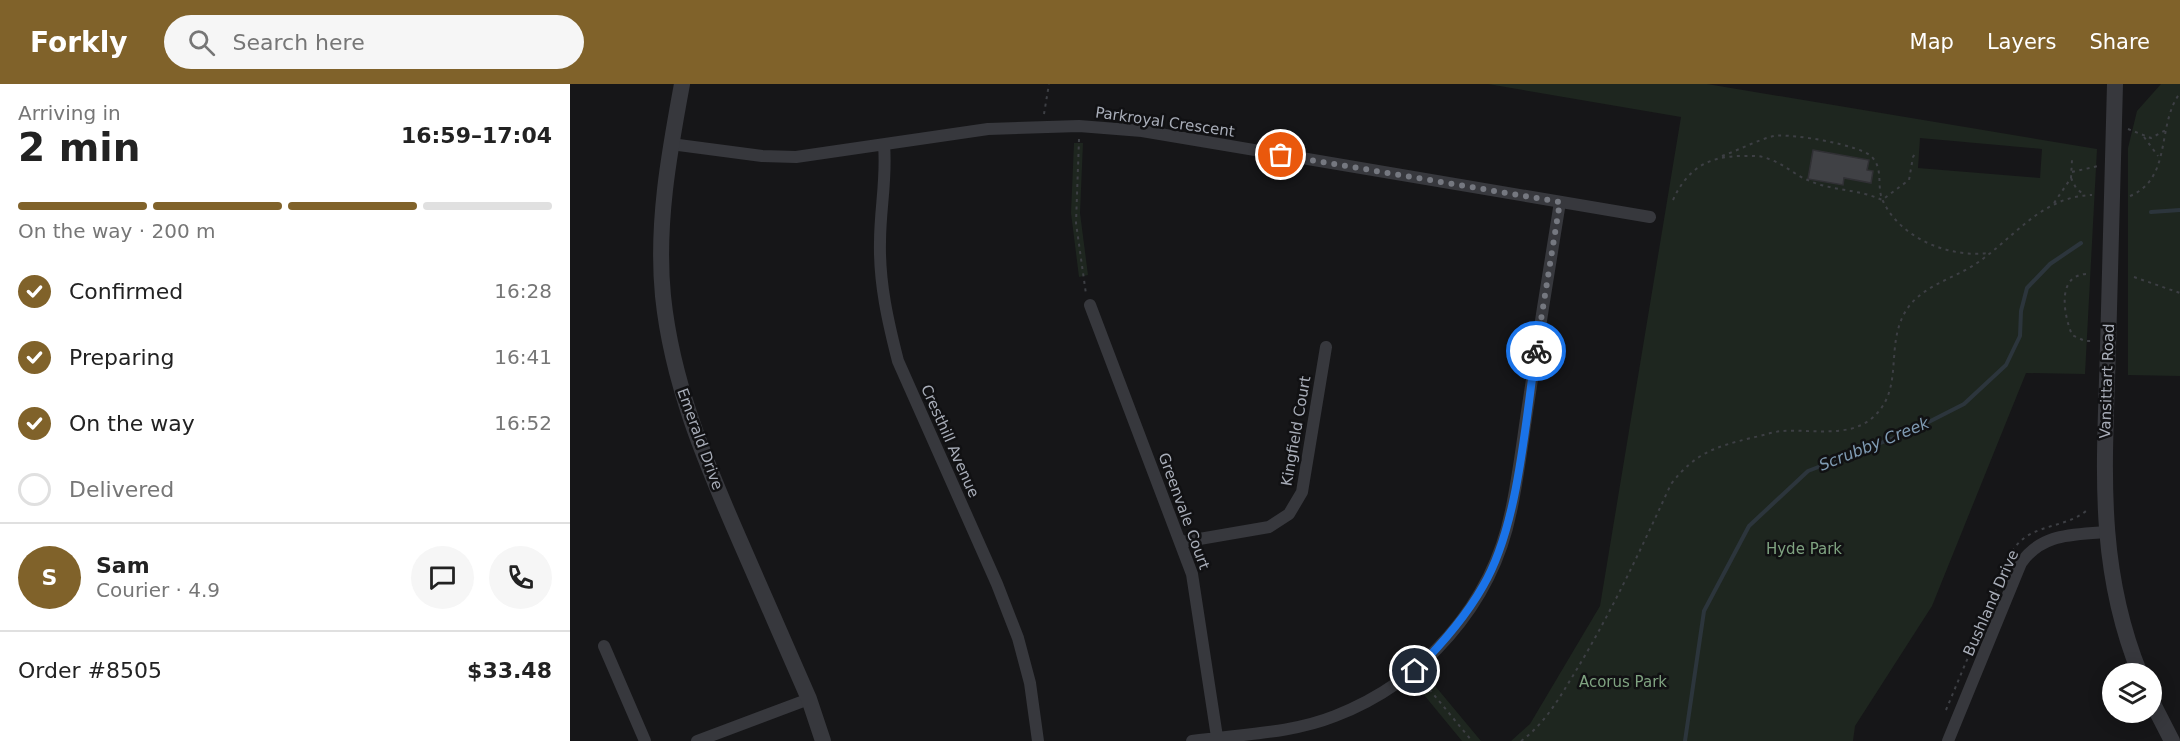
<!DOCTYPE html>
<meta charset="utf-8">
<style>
:root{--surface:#fff;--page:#f6f6f6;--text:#222;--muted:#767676;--line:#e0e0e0;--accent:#80622a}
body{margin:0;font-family:"DejaVu Sans",sans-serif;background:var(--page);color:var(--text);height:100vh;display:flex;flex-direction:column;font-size:22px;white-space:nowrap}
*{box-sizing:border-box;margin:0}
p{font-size:20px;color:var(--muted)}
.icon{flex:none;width:33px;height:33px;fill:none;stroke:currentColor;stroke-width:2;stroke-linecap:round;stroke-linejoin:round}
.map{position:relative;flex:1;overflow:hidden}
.sheet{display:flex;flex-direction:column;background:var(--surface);width:570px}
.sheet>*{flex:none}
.tools{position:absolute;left:1532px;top:579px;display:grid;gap:12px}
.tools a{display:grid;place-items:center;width:60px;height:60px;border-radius:50%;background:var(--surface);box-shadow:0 3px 15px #0003;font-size:30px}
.pin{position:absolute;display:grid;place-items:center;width:51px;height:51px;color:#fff;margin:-26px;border:3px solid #fff;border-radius:50%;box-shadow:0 2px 6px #0007}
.courier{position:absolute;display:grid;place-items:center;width:60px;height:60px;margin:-30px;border:4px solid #1a73e8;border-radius:50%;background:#fff;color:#222;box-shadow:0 2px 8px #0007}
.overview em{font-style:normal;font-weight:600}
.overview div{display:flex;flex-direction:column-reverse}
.overview{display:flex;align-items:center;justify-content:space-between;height:102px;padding:0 18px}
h1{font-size:39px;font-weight:600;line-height:45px}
.bar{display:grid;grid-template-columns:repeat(4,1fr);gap:9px 6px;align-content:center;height:72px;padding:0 18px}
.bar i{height:8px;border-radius:4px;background:var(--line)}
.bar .selected{background:var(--accent)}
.bar p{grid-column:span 4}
.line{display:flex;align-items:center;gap:15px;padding:0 18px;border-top:2px solid var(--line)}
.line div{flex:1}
.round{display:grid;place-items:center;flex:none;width:63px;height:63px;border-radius:32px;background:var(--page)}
ol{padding:0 18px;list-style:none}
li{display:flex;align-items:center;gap:18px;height:66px}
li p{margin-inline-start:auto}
li .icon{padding:6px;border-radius:50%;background:var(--accent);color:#fff;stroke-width:4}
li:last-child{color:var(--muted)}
li i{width:33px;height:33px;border:3px solid var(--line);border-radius:50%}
header{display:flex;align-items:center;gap:36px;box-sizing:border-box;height:84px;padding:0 30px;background:var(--accent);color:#fff}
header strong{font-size:28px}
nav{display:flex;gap:33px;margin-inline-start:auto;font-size:21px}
.search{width:420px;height:54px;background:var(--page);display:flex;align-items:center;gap:15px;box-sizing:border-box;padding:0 21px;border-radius:33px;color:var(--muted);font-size:22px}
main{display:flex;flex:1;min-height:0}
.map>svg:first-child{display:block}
</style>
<header>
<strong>Forkly</strong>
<div class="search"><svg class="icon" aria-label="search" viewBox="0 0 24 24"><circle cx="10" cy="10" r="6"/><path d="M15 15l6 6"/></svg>Search here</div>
<nav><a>Map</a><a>Layers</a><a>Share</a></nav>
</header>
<main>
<section class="sheet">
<div class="overview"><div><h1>2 min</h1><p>Arriving in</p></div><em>16:59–17:04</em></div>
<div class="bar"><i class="selected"></i><i class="selected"></i><i class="selected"></i><i></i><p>On the way · 200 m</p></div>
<ol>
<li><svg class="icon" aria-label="check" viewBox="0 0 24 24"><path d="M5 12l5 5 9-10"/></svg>Confirmed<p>16:28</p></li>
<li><svg class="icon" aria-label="check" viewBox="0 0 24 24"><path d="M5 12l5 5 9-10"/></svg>Preparing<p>16:41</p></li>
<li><svg class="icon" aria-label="check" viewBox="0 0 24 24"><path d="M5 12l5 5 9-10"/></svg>On the way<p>16:52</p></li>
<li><i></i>Delivered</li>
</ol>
<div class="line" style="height:108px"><b class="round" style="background:var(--accent);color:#fff">S</b><div><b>Sam</b><p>Courier · 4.9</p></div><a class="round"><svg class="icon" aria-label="chat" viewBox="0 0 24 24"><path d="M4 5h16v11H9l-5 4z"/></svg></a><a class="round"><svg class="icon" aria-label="phone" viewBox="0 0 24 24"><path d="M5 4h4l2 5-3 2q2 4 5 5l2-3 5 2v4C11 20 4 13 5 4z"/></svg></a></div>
<div class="line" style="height:78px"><div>Order #8505</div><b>$33.48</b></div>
</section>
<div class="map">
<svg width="1610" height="657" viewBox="0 0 1610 657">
<rect width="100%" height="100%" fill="#161618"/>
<path fill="#1e261f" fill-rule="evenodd" d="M 918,0 L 1137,0 L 1527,65 L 1515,290 L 1456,289 L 1362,522 L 1285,642 L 1283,657 L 941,657 L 960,640 L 1030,522 L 1111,33 ZM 1350,54 L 1472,65 L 1470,94 L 1348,84 ZM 1243,66 L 1299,76 L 1297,86 L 1303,87 L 1301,99 L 1274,94 L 1272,101 L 1238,95 Z
M 1591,0 L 1610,0 L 1610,292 L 1558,291 L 1558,64 L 1567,27 Z
M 504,59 L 513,59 L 510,129 L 518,191 L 509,193 L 501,129 Z
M 856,591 L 911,657 L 892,657 L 845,600 Z"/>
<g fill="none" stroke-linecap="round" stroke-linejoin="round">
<path stroke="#2c353c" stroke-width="4" d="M 1581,128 L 1610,126
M 1115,657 L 1134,527 L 1179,442 L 1238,387 L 1339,348 L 1394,320 L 1436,281 L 1450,252 L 1451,227 L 1457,204 L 1480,180 L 1511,159"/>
</g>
<path fill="#404145" stroke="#303034" stroke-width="1.5" d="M 1243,66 L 1299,76 L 1297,86 L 1303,87 L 1301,99 L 1274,94 L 1273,101 L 1238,95 Z"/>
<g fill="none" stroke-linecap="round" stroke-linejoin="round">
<path stroke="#3d3f44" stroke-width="2" stroke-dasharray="3 4.5" stroke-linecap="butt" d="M 474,30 L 479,0
M 1558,45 L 1581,54 L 1596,46
M 1574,53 L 1588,72
M 509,55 L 506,139 L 516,210
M 1152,72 C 1169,66 1187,56 1204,52 C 1221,49 1291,61 1302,73 C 1314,86 1306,103 1313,117 C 1330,154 1379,174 1418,169
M 1502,88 L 1528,82
M 1501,94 L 1506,104 L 1514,111
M 1560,112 C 1603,94 1586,41 1610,9
M 1103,116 C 1117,85 1138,72 1172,72 C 1181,72 1190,71 1199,75 C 1214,80 1226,92 1240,97 C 1263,107 1289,105 1312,116 L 1339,96 L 1343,73 L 1346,68
M 1484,119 L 1501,94 L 1502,76
M 1516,190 C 1486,192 1494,231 1502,251 L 1515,257 L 1523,257
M 1564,193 L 1610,209
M 1439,474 C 1454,438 1491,447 1516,427
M 850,594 L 902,657
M 1376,626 L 1427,504
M 951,657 C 976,639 991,611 1007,585 C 1043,525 1072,463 1101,400 C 1125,369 1145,363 1181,354 C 1191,352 1202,348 1212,347 C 1239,345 1278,354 1301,335 C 1335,307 1315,266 1334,230 C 1349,202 1382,196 1407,179 C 1444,154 1472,112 1522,111"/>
<path stroke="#37383d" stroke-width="12" d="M 101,60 L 192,72 L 226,73 L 418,45 L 509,42 L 572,47 L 1080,133
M 314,61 C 317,94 310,125 310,158 C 309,199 318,238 328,277 L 427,500 L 448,554 L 460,599 L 468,657
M 520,221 L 622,490 L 647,653
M 612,458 L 699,443 L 719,430 L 732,408 L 756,263
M 34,562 L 75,657
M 127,657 L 239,615
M 622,657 C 669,650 720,650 765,632 C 853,598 922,521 941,427 C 949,390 953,352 959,315 C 969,249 979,184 990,118
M 1378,657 L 1451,479 C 1472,449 1502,451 1535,448"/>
<path stroke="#37383d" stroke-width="16" d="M 112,0 C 99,70 86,141 93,212 C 102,299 135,377 170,457 C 193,510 216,562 239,615 L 253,657
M 1545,0 C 1543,88 1540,175 1538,263 C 1535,379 1525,479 1570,590
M 1581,616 L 1602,657"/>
</g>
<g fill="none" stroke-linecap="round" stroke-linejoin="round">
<path stroke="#757880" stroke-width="6" stroke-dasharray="0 10.8" d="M 711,71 L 990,118 L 966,267"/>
<path stroke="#1a73e8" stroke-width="8" d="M 845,587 C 871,561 895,534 913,502 C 949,441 955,337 966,267"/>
</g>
<g text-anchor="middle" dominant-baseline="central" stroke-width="5" stroke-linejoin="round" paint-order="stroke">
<g font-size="15" fill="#a8adb8" stroke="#111113">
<text transform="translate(595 38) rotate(8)">Parkroyal Crescent</text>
<text transform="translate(1537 297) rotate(-88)">Vansittart Road</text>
<text transform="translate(726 347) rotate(-80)">Kingfield Court</text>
<text transform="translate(130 355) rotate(70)">Emerald Drive</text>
<text transform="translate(380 357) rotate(66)">Cresthill Avenue</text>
<text transform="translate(614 427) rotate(70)">Greenvale Court</text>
<text transform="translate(1421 519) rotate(-66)">Bushland Drive</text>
</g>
<g font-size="15" fill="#7fa381" stroke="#111113">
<text x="1234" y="465">Hyde Park</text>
<text x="1053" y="598">Acorus Park</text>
</g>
<g font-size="16" font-style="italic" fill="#7f9bb3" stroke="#111113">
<text transform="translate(1304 360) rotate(-22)">Scrubby Creek</text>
</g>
</g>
</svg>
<div class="tools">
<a><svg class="icon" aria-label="layers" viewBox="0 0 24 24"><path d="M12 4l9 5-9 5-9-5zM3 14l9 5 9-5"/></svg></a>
</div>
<div class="pin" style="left:711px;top:71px;background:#ea580c"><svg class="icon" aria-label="bag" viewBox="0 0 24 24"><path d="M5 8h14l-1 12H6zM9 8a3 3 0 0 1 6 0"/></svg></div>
<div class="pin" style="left:845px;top:587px;background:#1f2937"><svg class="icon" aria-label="home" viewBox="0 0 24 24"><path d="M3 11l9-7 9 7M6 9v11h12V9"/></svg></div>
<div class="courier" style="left:966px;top:267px"><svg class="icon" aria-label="bike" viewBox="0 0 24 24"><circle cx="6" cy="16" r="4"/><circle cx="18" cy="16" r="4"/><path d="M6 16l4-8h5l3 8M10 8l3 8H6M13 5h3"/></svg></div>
</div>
</main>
